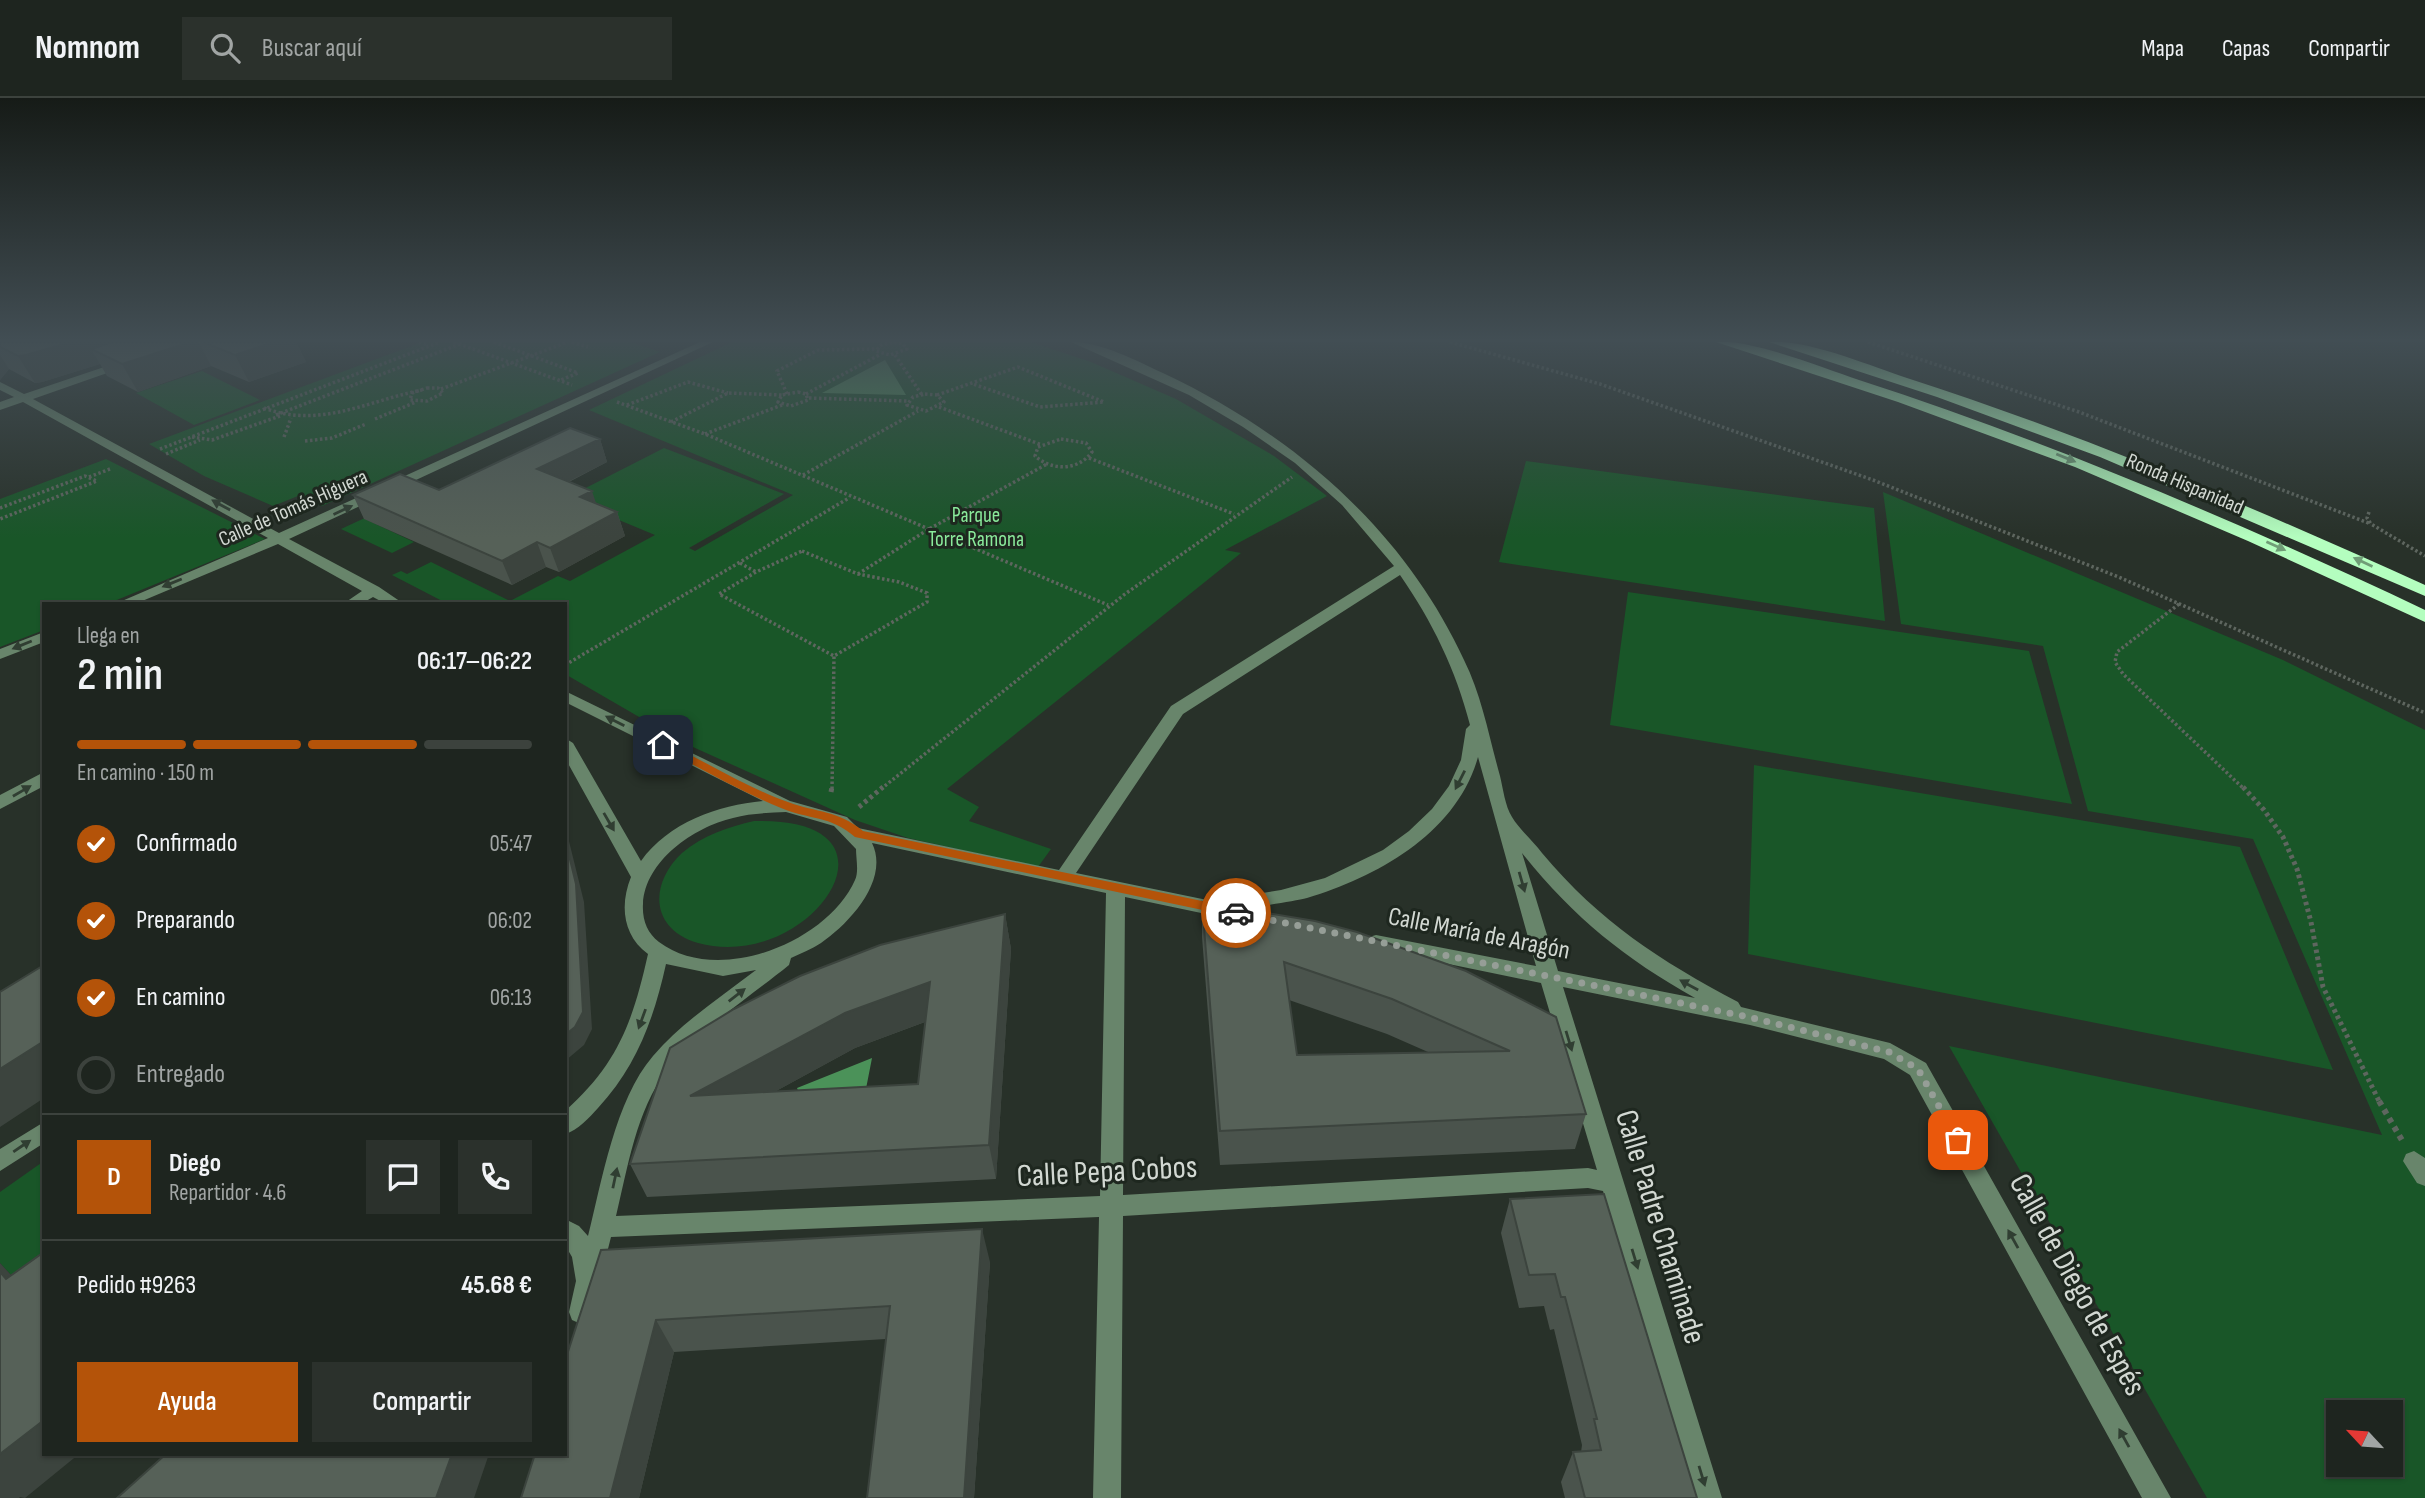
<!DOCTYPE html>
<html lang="es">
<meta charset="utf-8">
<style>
:root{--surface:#1e251f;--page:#2b312c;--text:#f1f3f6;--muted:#a1a5a4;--line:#3c423d;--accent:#b45309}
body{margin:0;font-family:"Sofia Sans Condensed",sans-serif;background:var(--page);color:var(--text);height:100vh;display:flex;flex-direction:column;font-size:26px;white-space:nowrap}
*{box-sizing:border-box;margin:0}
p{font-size:23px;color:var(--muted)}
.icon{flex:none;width:38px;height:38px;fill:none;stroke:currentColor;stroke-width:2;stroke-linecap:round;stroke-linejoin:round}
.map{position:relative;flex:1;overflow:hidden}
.panel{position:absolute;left:42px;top:504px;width:525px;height:854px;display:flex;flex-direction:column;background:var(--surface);border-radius:0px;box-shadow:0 2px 5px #0004,0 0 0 2px var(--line)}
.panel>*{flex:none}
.needle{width:46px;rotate:296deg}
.tools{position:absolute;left:2326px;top:1302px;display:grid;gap:14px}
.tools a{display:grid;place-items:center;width:77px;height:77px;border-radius:0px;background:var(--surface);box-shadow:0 2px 5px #0004,0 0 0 2px var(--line);font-size:35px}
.pin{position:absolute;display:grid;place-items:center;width:60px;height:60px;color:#fff;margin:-30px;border-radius:14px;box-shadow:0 4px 10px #0006}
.courier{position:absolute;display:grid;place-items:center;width:70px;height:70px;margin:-35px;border:5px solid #b45309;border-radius:50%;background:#fff;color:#222;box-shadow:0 2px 9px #0007}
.overview em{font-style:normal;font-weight:600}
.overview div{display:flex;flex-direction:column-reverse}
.overview{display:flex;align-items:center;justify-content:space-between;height:119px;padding:0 35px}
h1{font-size:46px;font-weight:600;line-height:52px}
.bar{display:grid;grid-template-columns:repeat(4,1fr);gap:10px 7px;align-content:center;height:84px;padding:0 35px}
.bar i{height:9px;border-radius:5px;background:var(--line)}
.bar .on{background:var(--accent)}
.bar p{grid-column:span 4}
.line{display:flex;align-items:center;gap:18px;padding:0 35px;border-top:2px solid var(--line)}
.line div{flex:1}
.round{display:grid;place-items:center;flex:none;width:74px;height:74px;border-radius:0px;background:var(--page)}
ol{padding:0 35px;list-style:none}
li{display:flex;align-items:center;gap:21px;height:77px}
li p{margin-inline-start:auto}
li .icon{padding:7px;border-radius:50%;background:var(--accent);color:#fff;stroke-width:4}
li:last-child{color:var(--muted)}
li i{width:38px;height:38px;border:4px solid var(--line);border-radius:50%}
.action{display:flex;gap:14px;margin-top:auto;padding:14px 35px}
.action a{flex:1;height:80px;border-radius:0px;background:var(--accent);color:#fff;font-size:28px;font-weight:600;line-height:80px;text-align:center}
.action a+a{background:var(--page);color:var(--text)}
header{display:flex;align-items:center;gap:42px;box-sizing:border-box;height:98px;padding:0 35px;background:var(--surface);border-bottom:2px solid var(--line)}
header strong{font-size:33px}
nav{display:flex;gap:38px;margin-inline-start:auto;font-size:24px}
.search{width:490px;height:63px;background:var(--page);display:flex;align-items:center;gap:18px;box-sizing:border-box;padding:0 24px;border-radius:0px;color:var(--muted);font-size:26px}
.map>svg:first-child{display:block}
</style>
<header>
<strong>Nomnom</strong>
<div class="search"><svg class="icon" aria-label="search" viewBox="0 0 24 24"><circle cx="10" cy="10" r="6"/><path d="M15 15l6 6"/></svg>Buscar aquí</div>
<nav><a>Mapa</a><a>Capas</a><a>Compartir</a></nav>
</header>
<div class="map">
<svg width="2425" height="1400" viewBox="0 0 2425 1400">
<rect width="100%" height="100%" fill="#283129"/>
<path fill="#195628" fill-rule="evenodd" d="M 422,244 L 630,244 L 660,254 L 322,408 L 298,398 L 273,408 L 204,378 L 149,346 Z
M 732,244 L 1031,244 L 1091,264 L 1176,301 L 1274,358 L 1327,398 L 1225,452 L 1241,455 L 947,691 L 979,709 L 969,723 L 1051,751 L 1038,769 L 908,740 L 855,722 L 684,645 L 565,576 L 565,506 L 448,506 L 392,477 L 401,473 L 407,476 L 431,464 L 510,503 L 558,478 L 570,483 L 655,437 L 566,400 L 664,350 L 784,396 L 689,450 L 695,453 L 793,397 L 589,312 Z
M 202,273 L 260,302 L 194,327 L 136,295 Z
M 106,361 L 265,441 L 107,506 L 44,506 L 44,532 L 0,549 L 0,401 Z
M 1526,363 L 1874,410 L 1885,523 L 1499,464 Z
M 1883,394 L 2283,562 L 2425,632 L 2425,1400 L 2207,1400 L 1949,948 L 2382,1037 L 2253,741 L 2088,713 L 2043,548 L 1901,526 ZM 2338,1314 L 2390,1314 L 2390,1367 L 2338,1367 Z
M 410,399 L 365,421 L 414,444 L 392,455 L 341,431 Z
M 1628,494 L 2029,553 L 2072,706 L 1610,627 Z
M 1754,667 L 2240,749 L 2333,972 L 1748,856 Z
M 754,723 C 919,718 810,876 698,845 C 650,831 649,786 682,755 C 703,737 729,729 754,723 Z
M 44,1063 L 44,1213 L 0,1165 L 0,1094 Z"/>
<path fill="#4b9259" d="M 885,262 L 906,297 L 822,295 Z
M 872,960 L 864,1001 L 803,1004 L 797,990 Z"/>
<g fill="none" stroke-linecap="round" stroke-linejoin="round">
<path stroke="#5e665f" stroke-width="3.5" stroke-dasharray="2.5 2.5" stroke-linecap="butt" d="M 419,244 L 428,247
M 454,244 L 572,287
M 494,244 L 578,275 L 561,282
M 572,244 L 588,249
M 894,244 L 903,246 L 907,251 L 890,257 L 876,253 L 881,247 Z
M 1450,244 L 1600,286 L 1873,382 L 2121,480 L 2425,615
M 1868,244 L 2079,314 L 2371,426
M 895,257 L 922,297
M 427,290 L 438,290 L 443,295 L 427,303 L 410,302 L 412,295 Z
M 441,291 L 568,244
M 798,294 L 806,296 L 808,302 L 791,308 L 778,304 L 782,297 Z
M 787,296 L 777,273 L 818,252 L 876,251
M 806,296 L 881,256
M 925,296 L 937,297 L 944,304 L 926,313 L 907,307 L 913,299 Z
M 937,297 L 1018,269 L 1104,304 L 1040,309 L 973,286
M 809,300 L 908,303
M 617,304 L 705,336 L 1108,507
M 627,307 L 688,284 L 728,295
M 939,309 L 1042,347
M 264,310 C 320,331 367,303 422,292
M 276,317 L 460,246
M 375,321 L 416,304
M 671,324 L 728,295 L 782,297
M 705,336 L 782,307
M 192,339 L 212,342 L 280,318
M 284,339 L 291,320
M 1061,341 L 1086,345 L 1092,354 C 1078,373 1052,373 1035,358 L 1038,349 Z
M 305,343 L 332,340 L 366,326
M 160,351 L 440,244
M 166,356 L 200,342
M 1089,360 L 1234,416
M 803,377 L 918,313
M 89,379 L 110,371
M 0,410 L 85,378 L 97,383 L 0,421
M 2369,414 L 2367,420 L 2371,426 L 2425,458
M 802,453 L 858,476 L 899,484 L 927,495 L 927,504 L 834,558 L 719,496 L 756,474 Z
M 740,465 L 756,474
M 858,476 L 929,431 L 1047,366
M 2179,506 L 2117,554 L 2115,564 L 2123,576 L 2244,691
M 565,567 L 849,400
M 832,691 L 834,558
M 881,691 L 1125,496 L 1292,379"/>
<path stroke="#5e665f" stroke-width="5" stroke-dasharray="3.5 3.5" stroke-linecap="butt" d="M 2243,689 L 2264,712 L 2283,739 L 2297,771 L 2311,824 L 2323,889 L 2380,1005
M 831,694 L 832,689
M 859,709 L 883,689"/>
<path stroke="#5e665f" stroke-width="6" stroke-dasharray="5 5" stroke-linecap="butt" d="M 2379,1003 L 2403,1044"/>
<path fill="#68856b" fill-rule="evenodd" d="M 700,244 L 713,244 L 289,441 L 379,489 L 404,506 L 386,506 L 373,499 L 361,506 L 343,506 L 362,493 L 278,446 L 135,506 L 115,506 L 268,440 L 23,304 L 0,312 L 0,304 L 14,299 L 0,292 L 0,284 L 24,296 L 122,263 L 130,263 L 130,267 L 33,301 L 279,435 Z
M 1071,244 C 1102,244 1137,263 1165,276 C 1294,337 1404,432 1464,562 C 1482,598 1489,639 1500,678 C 1503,690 1505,708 1512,719 C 1519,731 1533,743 1542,755 C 1601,825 1659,862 1738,904 L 1741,909 L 1890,945 L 1926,965 L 2171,1400 L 2142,1400 L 1910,977 L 1884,961 L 1750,927 L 1563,889 L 1722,1400 L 1694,1400 L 1603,1093 L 1588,1090 L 1123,1118 L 1121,1400 L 1093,1400 L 1099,1119 L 611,1139 L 590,1222 L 581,1226 L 572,1222 L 569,1214 L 576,1183 L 572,1159 L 565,1147 L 565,1121 L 579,1128 L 588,1138 C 602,1083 615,1002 653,958 C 682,924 721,899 756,872 L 723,878 L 666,866 C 654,920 637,968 598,1010 C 589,1020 578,1032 565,1036 L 565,1013 C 618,966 633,923 648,856 C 622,837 620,806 631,779 L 565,660 L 565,640 L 573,645 L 641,763 C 668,725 718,707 763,703 L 565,604 L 565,593 L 790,703 L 847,719 L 858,730 L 1059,772 L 1171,608 L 1394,468 L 1342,407 L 1295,365 L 1243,329 L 1189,297 ZM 1400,477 C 1432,523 1456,572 1470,627 L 1466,631 L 1461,662 L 1449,688 L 1432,711 L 1409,733 L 1383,752 L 1325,780 L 1281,792 L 1212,803 L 1076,775 L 1183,616 ZM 1478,659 L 1536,868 L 1376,837 L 1369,839 L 1366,844 L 1369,849 L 1376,851 L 1541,885 L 1597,1072 L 1588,1070 L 1123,1097 L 1125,799 L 1225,820 C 1228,819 1231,817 1234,815 C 1242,810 1292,804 1307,800 C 1377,779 1457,735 1478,659 ZM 786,714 L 834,728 L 856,751 C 856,760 859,774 855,782 C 827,845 717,888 659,844 C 647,835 642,821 643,806 C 645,763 694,729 733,720 C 750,715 768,715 786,714 ZM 872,745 L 1106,795 L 1100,1098 L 616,1118 C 628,1069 636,1013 667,972 C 696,934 751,898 789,867 L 791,860 C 801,855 812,851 821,845 C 849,826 890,782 872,745 ZM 1522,755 C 1573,819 1624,860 1695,900 L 1558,873 Z
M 44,534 L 44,544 L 0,561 L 0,551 Z
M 44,674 L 44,688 L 0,711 L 0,697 Z
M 44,1024 L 44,1045 L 0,1073 L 0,1051 Z
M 2414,1053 L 2425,1060 L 2425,1088 L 2417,1085 L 2403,1063 L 2406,1056 Z"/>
<path fill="#b4febf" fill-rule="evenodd" d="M 1716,244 C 1752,241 1823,270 1859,282 C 2053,345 2241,425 2425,512 L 2425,524 L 2248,443 L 2075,369 L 1898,304 Z
M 1769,244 C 1807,241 1870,268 1907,280 C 2084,337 2255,410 2425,487 L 2425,498 L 2100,359 L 1937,299 Z"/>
</g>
<path fill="#4a534c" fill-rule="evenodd" d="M 0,244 L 296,244 L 306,264 L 249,284 L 211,268 L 138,294 L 107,278 L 100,266 L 42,284 L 35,285 L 9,271 L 0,282 Z
M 600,341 L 607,364 L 569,384 L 596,405 L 617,414 L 625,438 L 559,474 L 546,469 L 512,487 L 364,421 L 353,397 L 439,392 Z
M 1202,804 L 1466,873 L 1586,1016 L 1575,1051 L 1220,1067 L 1202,839 ZM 1289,902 L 1387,936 L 1428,954 L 1297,957 Z
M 1005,816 L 1011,851 L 996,1081 L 647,1099 L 630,1066 ZM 925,924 L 918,986 L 776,993 L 855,950 Z
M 1510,1101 L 1697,1400 L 1565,1400 L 1561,1384 L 1573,1354 L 1581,1354 L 1582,1347 L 1554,1231 L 1550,1232 L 1544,1208 L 1519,1210 L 1501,1135 Z
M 601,1152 L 990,1164 L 974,1400 L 867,1400 L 886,1241 L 674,1254 L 639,1400 L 521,1400 Z"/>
<path fill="#3c443e" d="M 71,244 L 172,244 L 91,251 L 100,266 L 42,284 L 35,285 L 18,258 Z
M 191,244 L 199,244 L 211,268 L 138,294 L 122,266 Z
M 266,244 L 296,244 L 306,264 L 249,284 L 235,257 Z
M 0,257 L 9,271 L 0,282 Z
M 600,341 L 607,364 L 546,395 L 537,371 Z
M 592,393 L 600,417 L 580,399 Z
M 617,414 L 625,438 L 559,474 L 550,450 Z
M 537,444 L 546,469 L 512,487 L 502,463 Z
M 565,727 L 584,804 L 592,931 L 584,947 L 565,963 Z
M 1005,816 L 1011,851 L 996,1081 L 989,1047 Z
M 930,884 L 938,919 L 855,950 L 705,1032 L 690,998 L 845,915 Z
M 44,943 L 44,1000 L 0,1029 L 0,971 Z
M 982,1131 L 990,1164 L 974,1400 L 964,1400 Z
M 0,1165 L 44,1213 L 6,1181 L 0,1174 Z
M 656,1222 L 674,1254 L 639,1400 L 610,1400 Z
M 44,1322 L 44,1356 L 79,1356 L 25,1400 L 20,1399 L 19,1400 L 0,1400 L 0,1356 Z
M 452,1356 L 489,1356 L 474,1400 L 436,1400 Z"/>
<path fill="#566158" stroke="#3c443e" stroke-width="2" fill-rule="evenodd" d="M 0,244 L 71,244 L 26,257 L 18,258 L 0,249 Z
M 112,244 L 191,244 L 122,266 L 91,251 Z
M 203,244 L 274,244 L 235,257 Z
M 570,330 L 600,341 L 537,371 L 592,393 L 580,399 L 617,414 L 550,450 L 537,444 L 502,463 L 353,397 L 400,376 L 439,392 Z
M 565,741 L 576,786 L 583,914 L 575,929 L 565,937 Z
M 1202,804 L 1315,823 L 1357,834 L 1466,873 L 1556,919 L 1586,1016 L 1220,1033 ZM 1284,864 L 1392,901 L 1510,953 L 1297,957 Z
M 1005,816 L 989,1047 L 630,1066 L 670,950 L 734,911 L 800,878 L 880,847 ZM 930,884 L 918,986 L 690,998 L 845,915 Z
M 44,867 L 44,943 L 0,971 L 0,894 Z
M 1604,1096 L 1697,1400 L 1585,1400 L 1573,1354 L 1601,1352 L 1594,1321 L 1597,1321 L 1565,1199 L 1561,1199 L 1555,1176 L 1529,1177 L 1510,1101 Z
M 982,1131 L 964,1400 L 867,1400 L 890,1208 L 656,1222 L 610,1400 L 521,1400 L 535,1356 L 565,1356 L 565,1263 L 601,1152 Z
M 44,1154 L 44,1322 L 0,1356 L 0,1174 L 6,1181 Z
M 166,1356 L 452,1356 L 436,1400 L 117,1400 Z"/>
<defs><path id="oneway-solid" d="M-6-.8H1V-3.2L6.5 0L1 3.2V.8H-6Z" transform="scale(1.75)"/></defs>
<g fill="#709d77">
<use href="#oneway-solid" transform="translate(2066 360) rotate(22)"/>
<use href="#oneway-solid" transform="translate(2276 448) rotate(24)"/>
<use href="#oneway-solid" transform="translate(2363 464) rotate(-155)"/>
</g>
<g fill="#303e32">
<use href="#oneway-solid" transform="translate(221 407) rotate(-151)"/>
<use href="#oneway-solid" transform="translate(343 412) rotate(-25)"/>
<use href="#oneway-solid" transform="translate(172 485) rotate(158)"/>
<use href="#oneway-solid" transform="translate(22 547) rotate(158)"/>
<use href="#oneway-solid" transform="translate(615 623) rotate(-153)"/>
<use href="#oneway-solid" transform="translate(1460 682) rotate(117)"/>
<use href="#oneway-solid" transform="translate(22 693) rotate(-30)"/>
<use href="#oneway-solid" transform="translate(609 724) rotate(60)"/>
<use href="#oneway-solid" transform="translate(1522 784) rotate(74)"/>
<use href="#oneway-solid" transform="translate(1689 887) rotate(-151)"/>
<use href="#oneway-solid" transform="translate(737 897) rotate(-38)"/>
<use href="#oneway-solid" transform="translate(642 921) rotate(110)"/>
<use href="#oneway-solid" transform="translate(1569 943) rotate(73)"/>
<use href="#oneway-solid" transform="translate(22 1048) rotate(-34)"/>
<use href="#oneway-solid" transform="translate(615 1080) rotate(-78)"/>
<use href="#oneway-solid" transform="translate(2013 1141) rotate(-119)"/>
<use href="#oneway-solid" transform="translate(1635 1161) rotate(73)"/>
<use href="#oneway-solid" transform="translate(2124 1340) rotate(-119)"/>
<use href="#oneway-solid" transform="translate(1702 1378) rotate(73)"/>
</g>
<linearGradient id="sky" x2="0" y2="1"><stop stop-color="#161b17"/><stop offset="0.55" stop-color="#424e54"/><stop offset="1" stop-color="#424e54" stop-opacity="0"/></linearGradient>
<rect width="2425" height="440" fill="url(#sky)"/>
<path fill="#b45309" d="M 659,645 L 667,645 C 704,663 750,691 788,704 C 817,715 838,712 863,733 L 1236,810 L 1242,815 L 1236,819 L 855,739 C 830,717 809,722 781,710 C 739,693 699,669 659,649 Z"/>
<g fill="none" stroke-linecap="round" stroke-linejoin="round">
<path stroke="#969e97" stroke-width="7" stroke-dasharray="0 12.6" d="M 1236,815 L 1749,919 L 1889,954 L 1918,971 L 1958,1042"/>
</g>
<g text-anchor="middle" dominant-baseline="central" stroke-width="6" stroke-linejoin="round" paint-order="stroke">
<g font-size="21" fill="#d2d8d2" stroke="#1e271f">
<text transform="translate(2185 386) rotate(23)">Ronda Hispanidad</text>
<text transform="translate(293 410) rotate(-24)">Calle de Tomás Higuera</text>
</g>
<g font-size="21" fill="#8aea9b" stroke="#1e271f">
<text x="976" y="417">Parque<tspan x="976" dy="24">Torre Ramona</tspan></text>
</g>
<g font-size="26" fill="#d2d8d2" stroke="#1e271f">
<text transform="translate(1479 836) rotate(11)">Calle María de Aragón</text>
</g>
<g font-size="32" fill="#d2d8d2" stroke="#1e271f">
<text transform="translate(1107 1074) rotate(-3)">Calle Pepa Cobos</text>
<text transform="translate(1660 1129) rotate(73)">Calle Padre Chaminade</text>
<text transform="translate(2077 1187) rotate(61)">Calle de Diego de Espés</text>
</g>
</g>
</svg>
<div class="tools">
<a><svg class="needle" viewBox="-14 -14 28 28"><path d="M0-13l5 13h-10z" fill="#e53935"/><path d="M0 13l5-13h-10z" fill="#a1a5a4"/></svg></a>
</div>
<div class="pin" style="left:1958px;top:1042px;background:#ea580c"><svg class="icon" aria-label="bag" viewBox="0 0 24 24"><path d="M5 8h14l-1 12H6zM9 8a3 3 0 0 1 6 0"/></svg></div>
<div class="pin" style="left:663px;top:647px;background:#1f2937"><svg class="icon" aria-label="home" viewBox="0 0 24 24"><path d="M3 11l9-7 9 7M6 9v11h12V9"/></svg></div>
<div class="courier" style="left:1236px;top:815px"><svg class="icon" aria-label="car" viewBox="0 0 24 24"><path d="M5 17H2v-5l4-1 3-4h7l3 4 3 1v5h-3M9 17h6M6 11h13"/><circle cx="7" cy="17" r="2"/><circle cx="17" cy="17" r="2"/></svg></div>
<section class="panel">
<div class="overview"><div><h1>2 min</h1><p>Llega en</p></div><em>06:17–06:22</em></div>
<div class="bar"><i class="on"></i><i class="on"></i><i class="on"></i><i></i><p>En camino · 150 m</p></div>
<ol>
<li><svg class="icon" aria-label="check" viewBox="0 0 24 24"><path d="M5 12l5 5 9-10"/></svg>Confirmado<p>05:47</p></li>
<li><svg class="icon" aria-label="check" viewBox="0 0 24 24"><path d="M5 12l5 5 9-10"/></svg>Preparando<p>06:02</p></li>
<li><svg class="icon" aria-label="check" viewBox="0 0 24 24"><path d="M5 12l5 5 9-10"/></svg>En camino<p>06:13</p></li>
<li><i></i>Entregado</li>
</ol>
<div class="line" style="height:126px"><b class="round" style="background:var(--accent);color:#fff">D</b><div><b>Diego</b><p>Repartidor · 4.6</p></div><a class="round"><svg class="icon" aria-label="chat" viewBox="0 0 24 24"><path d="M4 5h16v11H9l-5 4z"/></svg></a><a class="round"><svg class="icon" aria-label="phone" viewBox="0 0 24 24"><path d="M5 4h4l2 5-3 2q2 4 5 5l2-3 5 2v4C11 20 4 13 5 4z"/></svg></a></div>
<div class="line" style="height:91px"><div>Pedido #9263</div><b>45.68 €</b></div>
<div class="action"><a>Ayuda</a><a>Compartir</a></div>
</section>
</div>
